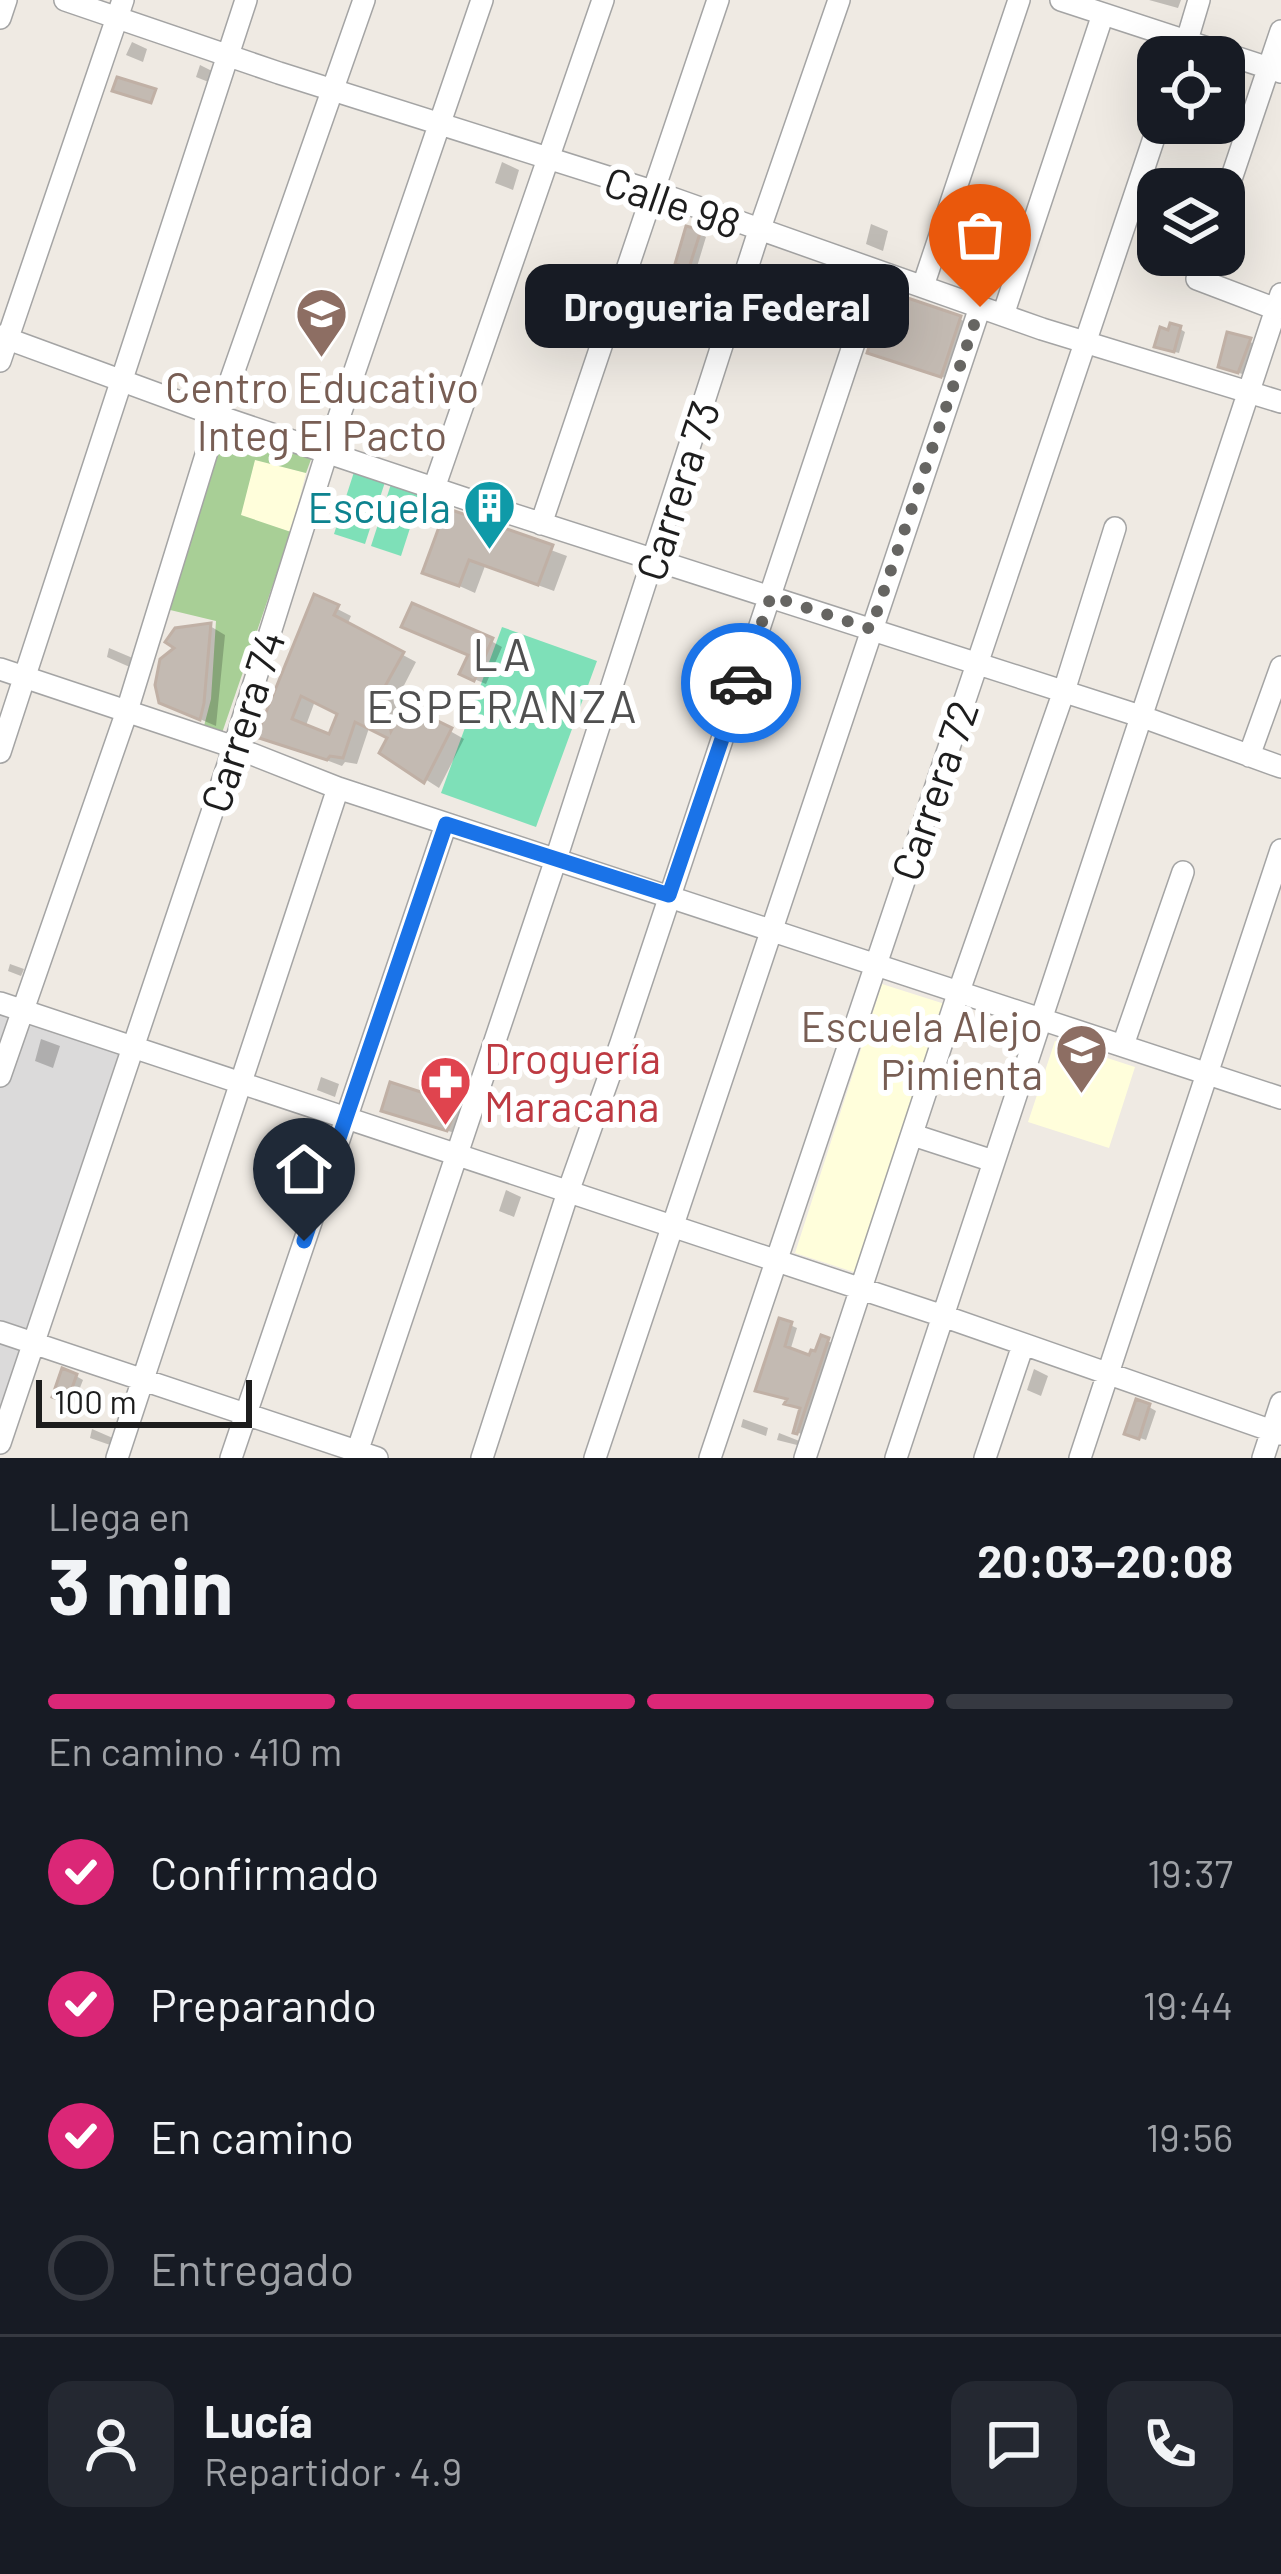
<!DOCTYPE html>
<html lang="es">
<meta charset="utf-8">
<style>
:root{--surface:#171b24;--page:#242831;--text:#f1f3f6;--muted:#9ea1a6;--line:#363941;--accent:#db2777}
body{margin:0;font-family:Barlow,sans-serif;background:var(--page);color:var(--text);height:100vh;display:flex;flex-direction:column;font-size:45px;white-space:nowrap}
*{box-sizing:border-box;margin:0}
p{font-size:39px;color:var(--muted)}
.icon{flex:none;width:66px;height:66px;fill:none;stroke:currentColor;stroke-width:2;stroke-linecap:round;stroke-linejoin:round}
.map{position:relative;height:1458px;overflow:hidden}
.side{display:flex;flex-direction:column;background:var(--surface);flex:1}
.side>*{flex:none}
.tools{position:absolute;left:1137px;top:36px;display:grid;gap:24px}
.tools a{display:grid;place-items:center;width:108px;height:108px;border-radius:24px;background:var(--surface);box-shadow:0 12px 48px #0002;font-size:60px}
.scale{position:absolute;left:36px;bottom:30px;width:216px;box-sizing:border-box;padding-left:12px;border:6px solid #1d1d1d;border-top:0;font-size:33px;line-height:42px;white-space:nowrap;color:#1d1d1d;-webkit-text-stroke:9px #fff;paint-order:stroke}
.pin{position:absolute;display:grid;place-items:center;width:102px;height:102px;color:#fff;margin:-123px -51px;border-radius:50% 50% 50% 0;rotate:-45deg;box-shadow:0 0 12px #0007}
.pin .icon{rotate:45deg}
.courier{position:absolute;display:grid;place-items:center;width:120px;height:120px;margin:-60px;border:9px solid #1a73e8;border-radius:50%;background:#fff;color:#222;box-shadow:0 3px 15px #0007}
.bubble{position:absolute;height:84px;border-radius:24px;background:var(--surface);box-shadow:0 12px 48px #0002;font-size:39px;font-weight:700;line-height:84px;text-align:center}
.summary em{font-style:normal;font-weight:700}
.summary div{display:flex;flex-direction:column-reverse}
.summary{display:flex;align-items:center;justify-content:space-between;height:204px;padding:0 48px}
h1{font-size:78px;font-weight:700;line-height:90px}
.bar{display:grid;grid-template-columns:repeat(4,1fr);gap:18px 12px;align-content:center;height:144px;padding:0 48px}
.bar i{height:15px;border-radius:9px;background:var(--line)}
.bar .current{background:var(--accent)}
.bar p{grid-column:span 4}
.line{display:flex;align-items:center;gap:30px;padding:0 48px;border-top:3px solid var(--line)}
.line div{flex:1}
.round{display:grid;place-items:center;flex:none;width:126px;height:126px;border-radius:24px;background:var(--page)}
ol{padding:0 48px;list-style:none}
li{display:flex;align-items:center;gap:36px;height:132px}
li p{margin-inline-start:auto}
li .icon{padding:12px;border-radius:50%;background:var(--accent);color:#fff;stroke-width:4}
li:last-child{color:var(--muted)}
li i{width:66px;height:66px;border:6px solid var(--line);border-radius:50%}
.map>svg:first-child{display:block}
</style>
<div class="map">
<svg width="1281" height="1458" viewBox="0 0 1281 1458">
<rect width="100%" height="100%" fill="#efeae3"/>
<path fill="#dbdada" d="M 0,1003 L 134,1047 L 0,1416 Z"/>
<path fill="#fffedb" d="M 255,459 L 306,473 L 291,532 L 240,516 Z
M 882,984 L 948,1005 L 860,1274 L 795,1253 Z
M 1055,1041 L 1135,1067 L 1109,1148 L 1028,1122 Z"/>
<path fill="#a8cf96" d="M 226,426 L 313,454 L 306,473 L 255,460 L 241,515 L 291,532 L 222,733 L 204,726 L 211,699 L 216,621 L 166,609 Z"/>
<path fill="#7ee0b8" d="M 354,472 L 385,482 L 365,544 L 334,534 Z
M 391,484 L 421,494 L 401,556 L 371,546 Z
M 502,627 L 597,661 L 536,827 L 441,793 Z"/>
<path fill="#0003" fill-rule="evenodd" d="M 1149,0 L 1181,0 L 1178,8 Z
M 132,42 L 147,49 L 143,62 L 126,55 Z
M 200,65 L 214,72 L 211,83 L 196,77 Z
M 502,162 L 519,170 L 513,190 L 495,183 Z
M 871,224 L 888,231 L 883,251 L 866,244 Z
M 700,233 L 706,237 L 696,270 L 685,266 Z
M 960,319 L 967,323 L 948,379 L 877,355 Z
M 1180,329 L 1185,332 L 1179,353 L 1163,349 L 1170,333 Z
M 1249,341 L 1260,348 L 1250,377 L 1221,366 Z
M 447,512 L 567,556 L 554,591 L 485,566 L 475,593 L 426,571 Z
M 316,598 L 351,616 L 347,625 L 416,662 L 397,699 L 400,720 L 450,731 L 464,739 L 439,788 L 383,752 L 390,738 L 369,728 L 357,764 L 345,762 L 342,766 L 260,735 ZM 315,701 L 341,714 L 331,738 L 305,728 Z
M 210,626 L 225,635 L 216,726 L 179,710 Z
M 491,641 L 502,647 L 486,684 L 474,679 Z
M 109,648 L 135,659 L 132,668 L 107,657 Z
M 10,964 L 24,969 L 21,976 L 8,971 Z
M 41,1039 L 60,1046 L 53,1068 L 35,1061 Z
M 321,1077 L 339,1084 L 335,1097 L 317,1090 Z
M 457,1107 L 463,1111 L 455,1133 L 391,1114 Z
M 506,1190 L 521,1197 L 514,1217 L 499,1211 Z
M 790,1325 L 797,1328 L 790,1351 L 811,1358 L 817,1355 L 823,1339 L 834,1344 L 803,1435 L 797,1432 L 803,1409 L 794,1406 L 790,1400 L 758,1390 Z
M 1034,1369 L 1048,1376 L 1041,1396 L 1027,1390 Z
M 76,1376 L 83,1380 L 74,1403 L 62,1399 Z
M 1149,1407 L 1156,1411 L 1146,1440 L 1134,1436 Z
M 743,1419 L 768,1428 L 766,1436 L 741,1427 Z
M 92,1429 L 115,1439 L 113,1446 L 90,1438 Z
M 779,1433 L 802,1442 L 801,1446 L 777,1440 Z"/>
<path fill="#c3bab2" stroke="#c0b0a5" stroke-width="3" fill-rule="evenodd" d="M 117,77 L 156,89 L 151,103 L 112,91 Z
M 686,226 L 701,230 L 689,268 L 675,264 Z
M 887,291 L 961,316 L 941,377 L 867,353 Z
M 1170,323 L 1181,326 L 1174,352 L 1154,347 L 1160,327 L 1168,330 Z
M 1227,332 L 1251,338 L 1238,373 L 1218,367 Z
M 446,508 L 553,545 L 538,585 L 469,560 L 459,586 L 422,573 Z
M 314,594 L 339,605 L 334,615 L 404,652 L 383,690 L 391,731 L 405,705 L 452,728 L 424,783 L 379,753 L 387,738 L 355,722 L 343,758 L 330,756 L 327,760 L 256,737 ZM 301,696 L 337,714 L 329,734 L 292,719 Z
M 412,603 L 493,638 L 474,681 L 459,674 L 468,655 L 401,627 Z
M 211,623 L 204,703 L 200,720 L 159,703 L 155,685 L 160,659 L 174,648 L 165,642 L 175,628 Z
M 390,1082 L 458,1104 L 447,1131 L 381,1111 Z
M 779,1318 L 792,1322 L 785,1346 L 809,1355 L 811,1350 L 815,1351 L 821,1335 L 829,1338 L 797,1434 L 793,1433 L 800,1408 L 784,1404 L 787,1399 L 755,1391 Z
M 62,1368 L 77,1374 L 67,1402 L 52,1397 Z
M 1136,1399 L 1150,1404 L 1139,1439 L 1124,1434 Z"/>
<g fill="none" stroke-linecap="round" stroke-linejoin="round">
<defs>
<path id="minor" d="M 65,0 L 279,73 L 652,191 L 1042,329 L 1281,402
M 1061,0 L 1281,72
M 0,18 L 6,0
M 1182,57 L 1199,0
M 1224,200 L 1281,31
M 1206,255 L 1197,279 L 1276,309
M 923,286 L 1019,0
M 1003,315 L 1103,14
M 0,336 L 218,416 L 487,506 L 1140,716 L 1281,767
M 0,361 L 123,0
M 434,488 L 603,0
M 541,524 L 718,0
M 0,669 L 234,747 L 338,788 L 1281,1098
M 0,752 L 246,0
M 1249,756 L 1281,667
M 0,1003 L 943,1316 L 1281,1434
M 1123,1045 L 1183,872
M 0,1076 L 126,714 L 218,416 L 364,0
M 913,1135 L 993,1161
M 0,1332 L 377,1458
M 0,1443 L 234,747 L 327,452 L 482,0
M 117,1458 L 338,788
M 231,1458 L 446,824
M 355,1458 L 556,859 L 759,231 L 839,0
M 482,1458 L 568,1192 L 621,1043 L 878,271
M 595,1458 L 980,307
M 710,1458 L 1159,123
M 805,1458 L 959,991 L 1064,691 L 1115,528
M 896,1458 L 1281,294
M 985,1458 L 1023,1345
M 1080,1458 L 1281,850
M 1263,1458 L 1281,1403"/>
</defs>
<use href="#minor" stroke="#a4a4a4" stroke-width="24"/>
<use href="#minor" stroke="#fff" stroke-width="21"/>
</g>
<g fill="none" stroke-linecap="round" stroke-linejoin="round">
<path stroke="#666562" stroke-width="12" stroke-dasharray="0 21.6" d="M 741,683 L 771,596 L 871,629 L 980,307"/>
<path stroke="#1a73e8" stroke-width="15" d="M 304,1241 L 446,824 L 669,895 L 741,683"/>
</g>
<defs>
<symbol id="school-pin" viewBox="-11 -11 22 30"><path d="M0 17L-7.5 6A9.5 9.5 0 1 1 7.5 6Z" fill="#8d6e63" stroke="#fff"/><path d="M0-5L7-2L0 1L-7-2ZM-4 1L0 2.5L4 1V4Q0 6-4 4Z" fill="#fff"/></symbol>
<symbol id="building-pin" viewBox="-11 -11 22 30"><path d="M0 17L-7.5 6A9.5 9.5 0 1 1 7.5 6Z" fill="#0f9aa8" stroke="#fff"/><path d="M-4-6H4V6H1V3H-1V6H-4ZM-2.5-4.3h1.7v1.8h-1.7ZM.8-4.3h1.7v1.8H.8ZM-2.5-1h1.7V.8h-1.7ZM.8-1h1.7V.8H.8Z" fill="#fff"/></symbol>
<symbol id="pharmacy-pin" viewBox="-11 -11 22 30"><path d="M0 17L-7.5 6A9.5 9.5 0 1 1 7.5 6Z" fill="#e0444e" stroke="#fff"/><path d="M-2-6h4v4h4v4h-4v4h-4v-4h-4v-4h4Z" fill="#fff"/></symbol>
</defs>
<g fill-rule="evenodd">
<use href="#school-pin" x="292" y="284" width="59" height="81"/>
<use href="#building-pin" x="460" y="476" width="59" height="81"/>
<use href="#school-pin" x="1052" y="1020" width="59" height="81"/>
<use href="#pharmacy-pin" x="416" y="1052" width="59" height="81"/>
</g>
<g text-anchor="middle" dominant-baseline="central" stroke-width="12" stroke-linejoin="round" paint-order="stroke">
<g font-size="42" fill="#1d1d1d" stroke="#fff">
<text transform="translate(673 201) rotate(19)">Calle 98</text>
<text transform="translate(676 490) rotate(-72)">Carrera 73</text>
<text transform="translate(241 721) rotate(-72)">Carrera 74</text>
<text transform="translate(933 790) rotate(-71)">Carrera 72</text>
</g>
<g font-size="42" fill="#785e54" stroke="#fff">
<text x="322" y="386">Centro Educativo<tspan x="322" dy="48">Integ El Pacto</tspan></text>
<text x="1043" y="1025" text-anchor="end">Escuela Alejo<tspan x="1043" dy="48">Pimienta</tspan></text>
</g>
<g font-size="42" fill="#0d838f" stroke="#fff" text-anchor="end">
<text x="451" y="506">Escuela</text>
</g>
<g font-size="42" fill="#be3a42" stroke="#fff" text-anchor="start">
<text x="484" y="1057">Droguería<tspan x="484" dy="48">Maracana</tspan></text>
</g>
<g font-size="45" letter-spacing="3" fill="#505050" stroke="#fff">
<text x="503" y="653">LA<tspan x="503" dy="52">ESPERANZA</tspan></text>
</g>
</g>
</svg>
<div class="tools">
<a><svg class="icon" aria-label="locate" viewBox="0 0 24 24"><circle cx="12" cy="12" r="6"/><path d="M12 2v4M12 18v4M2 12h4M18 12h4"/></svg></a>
<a><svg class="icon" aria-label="layers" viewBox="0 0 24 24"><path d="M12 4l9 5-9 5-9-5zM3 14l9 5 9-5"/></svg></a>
</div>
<div class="scale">100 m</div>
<div class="pin" style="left:980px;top:307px;background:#ea580c"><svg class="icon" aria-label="bag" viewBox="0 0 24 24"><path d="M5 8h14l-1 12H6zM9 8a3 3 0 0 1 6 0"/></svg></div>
<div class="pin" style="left:304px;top:1241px;background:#1f2937"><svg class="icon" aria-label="home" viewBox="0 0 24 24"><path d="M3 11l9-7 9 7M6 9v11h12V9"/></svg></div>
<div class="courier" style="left:741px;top:683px"><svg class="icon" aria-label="car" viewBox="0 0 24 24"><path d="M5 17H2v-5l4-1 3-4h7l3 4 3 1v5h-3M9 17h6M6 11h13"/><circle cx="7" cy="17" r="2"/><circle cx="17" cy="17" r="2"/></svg></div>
<div class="bubble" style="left:525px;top:264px;width:384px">Drogueria Federal</div>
</div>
<section class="side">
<div class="summary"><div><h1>3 min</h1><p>Llega en</p></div><em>20:03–20:08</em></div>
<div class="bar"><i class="current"></i><i class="current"></i><i class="current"></i><i></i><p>En camino · 410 m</p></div>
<ol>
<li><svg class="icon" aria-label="check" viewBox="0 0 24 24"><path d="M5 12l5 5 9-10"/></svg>Confirmado<p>19:37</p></li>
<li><svg class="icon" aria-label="check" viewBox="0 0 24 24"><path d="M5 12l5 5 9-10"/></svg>Preparando<p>19:44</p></li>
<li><svg class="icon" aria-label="check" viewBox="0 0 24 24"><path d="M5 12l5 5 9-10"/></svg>En camino<p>19:56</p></li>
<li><i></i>Entregado</li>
</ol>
<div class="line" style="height:216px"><a class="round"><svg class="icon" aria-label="person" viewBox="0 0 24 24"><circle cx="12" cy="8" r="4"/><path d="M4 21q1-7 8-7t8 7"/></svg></a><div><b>Lucía</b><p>Repartidor · 4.9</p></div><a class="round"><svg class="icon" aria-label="chat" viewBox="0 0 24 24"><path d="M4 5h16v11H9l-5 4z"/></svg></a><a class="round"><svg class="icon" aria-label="phone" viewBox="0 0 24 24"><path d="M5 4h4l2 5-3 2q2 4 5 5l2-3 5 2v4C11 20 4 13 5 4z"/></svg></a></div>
</section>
